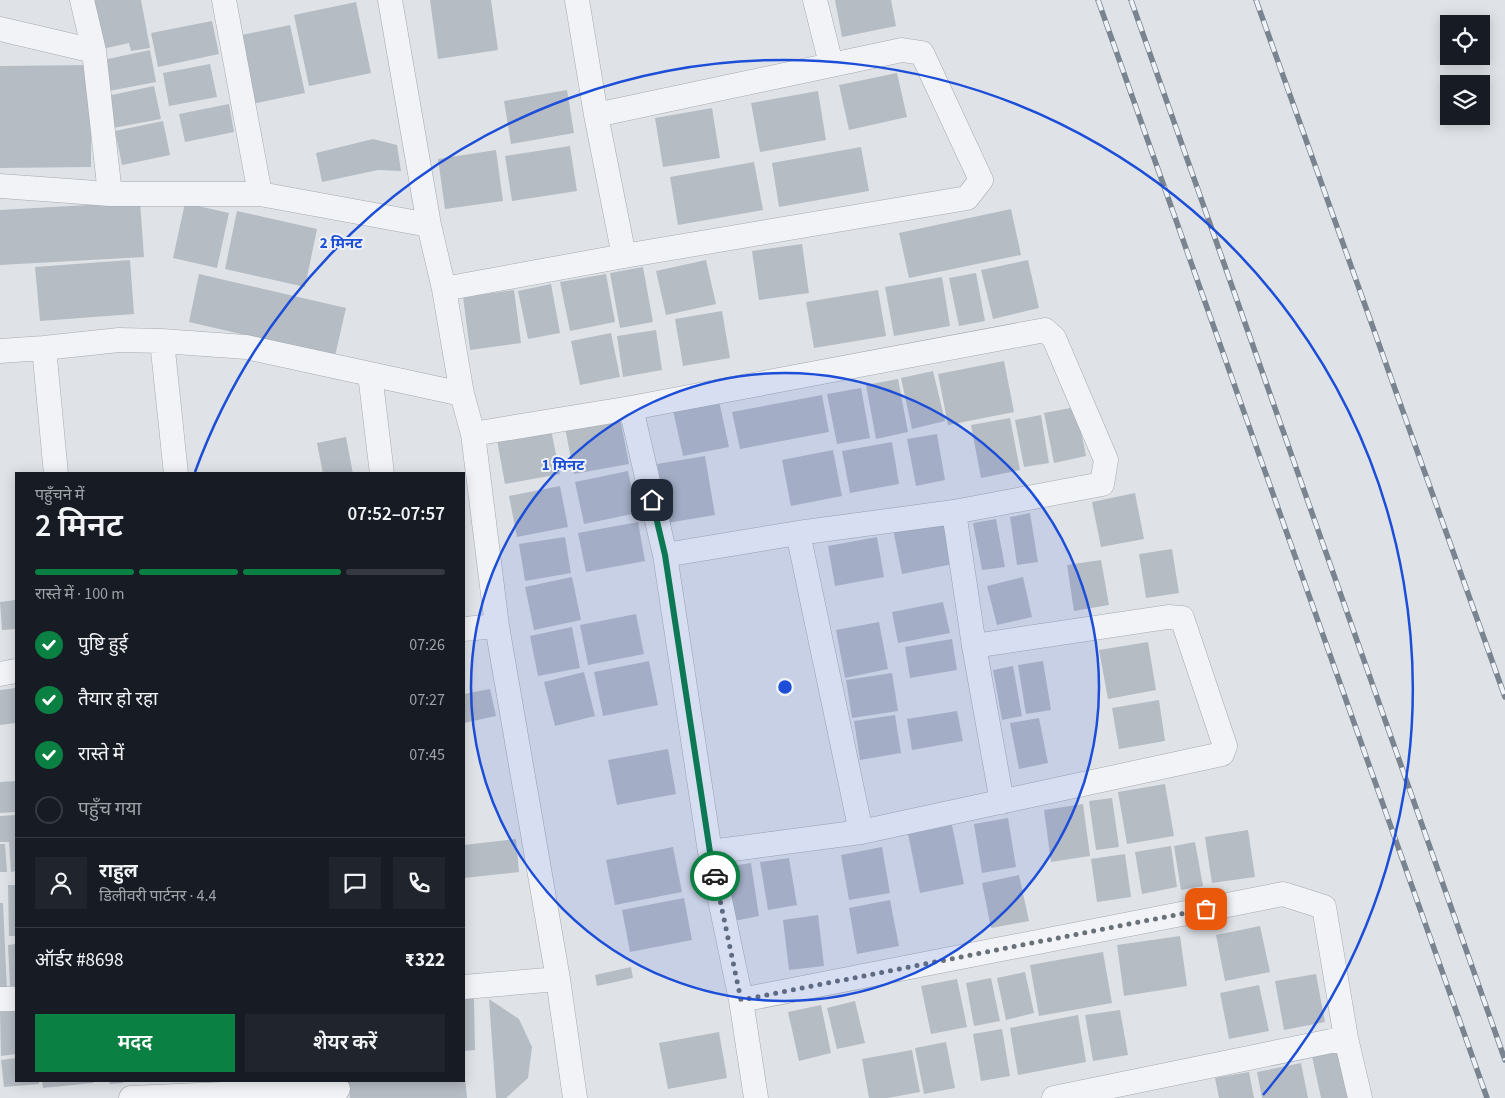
<!DOCTYPE html>
<html lang="hi">
<meta charset="utf-8">
<style>
:root{--surface:#171b24;--page:#20242c;--text:#f1f3f6;--muted:#9ea1a6;--line:#363941;--accent:#0b8043}
body{margin:0;font-family:"Source Sans 3","Noto Sans Devanagari",sans-serif;background:var(--page);color:var(--text);height:100vh;display:flex;flex-direction:column;font-size:19px;white-space:nowrap}
*{box-sizing:border-box;margin:0}
p{font-size:16px;color:var(--muted)}
.icon{flex:none;width:28px;height:28px;fill:none;stroke:currentColor;stroke-width:2;stroke-linecap:round;stroke-linejoin:round}
.map{position:relative;flex:1;overflow:hidden}
.details{position:absolute;left:15px;top:472px;width:450px;height:610px;display:flex;flex-direction:column;background:var(--surface);border-radius:0px;box-shadow:0 2px 12px #0003}
.details>*{flex:none}
.fabs{position:absolute;left:1440px;top:15px;display:grid;gap:10px}
.fabs a{display:grid;place-items:center;width:50px;height:50px;border-radius:0px;background:var(--surface);box-shadow:0 2px 12px #0003;font-size:25px}
.pin{position:absolute;display:grid;place-items:center;width:42px;height:42px;color:#fff;margin:-21px;border-radius:10px;box-shadow:0 2px 8px #0006}
.courier{position:absolute;display:grid;place-items:center;width:50px;height:50px;margin:-25px;border:4px solid #0b8043;border-radius:50%;background:#fff;color:#222;box-shadow:0 1px 6px #0007}
.headline em{font-style:normal;font-weight:600}
.headline div{display:flex;flex-direction:column-reverse}
.headline{display:flex;align-items:center;justify-content:space-between;height:85px;padding:0 20px}
h1{font-size:32px;font-weight:600;line-height:38px}
.bar{display:grid;grid-template-columns:repeat(4,1fr);gap:8px 5px;align-content:center;height:60px;padding:0 20px}
.bar i{height:6px;border-radius:4px;background:var(--line)}
.bar .active{background:var(--accent)}
.bar p{grid-column:span 4}
.line{display:flex;align-items:center;gap:12px;padding:0 20px;border-top:1px solid var(--line)}
.line div{flex:1}
.round{display:grid;place-items:center;flex:none;width:52px;height:52px;border-radius:0px;background:var(--page)}
ol{padding:0 20px;list-style:none}
li{display:flex;align-items:center;gap:15px;height:55px}
li p{margin-inline-start:auto}
li .icon{padding:5px;border-radius:50%;background:var(--accent);color:#fff;stroke-width:4}
li:last-child{color:var(--muted)}
li i{width:28px;height:28px;border:2px solid var(--line);border-radius:50%}
.cta{display:flex;gap:10px;margin-top:auto;padding:10px 20px}
.cta a{flex:1;height:58px;border-radius:0px;background:var(--accent);color:#fff;font-size:20px;font-weight:600;line-height:58px;text-align:center}
.cta a+a{background:var(--page);color:var(--text)}
.map>svg:first-child{display:block}
</style>
<div class="map">
<svg width="1505" height="1098" viewBox="0 0 1505 1098">
<rect width="100%" height="100%" fill="#dfe3e7"/>
<path fill="#b6bcc4" d="M 93,0 L 141,0 L 150,48 L 131,51 L 129,43 L 102,49 Z
M 430,0 L 491,0 L 498,50 L 438,59 Z
M 835,0 L 891,0 L 896,26 L 842,37 Z
M 356,2 L 371,73 L 309,86 L 294,15 Z
M 212,21 L 219,54 L 158,67 L 151,33 Z
M 290,25 L 305,93 L 251,104 L 237,36 Z
M 150,50 L 156,82 L 109,91 L 103,60 Z
M 210,64 L 217,97 L 169,106 L 163,73 Z
M 91,65 L 91,167 L 0,168 L 0,66 Z
M 897,73 L 907,117 L 849,130 L 839,85 Z
M 154,86 L 161,119 L 113,128 L 107,96 Z
M 567,90 L 574,133 L 511,144 L 504,101 Z
M 818,91 L 826,140 L 760,152 L 751,103 Z
M 229,104 L 234,132 L 185,142 L 179,114 Z
M 712,108 L 720,158 L 663,167 L 655,118 Z
M 163,121 L 170,155 L 122,165 L 115,131 Z
M 373,139 L 397,145 L 401,171 L 378,170 L 322,182 L 316,153 Z
M 570,146 L 577,191 L 512,201 L 505,156 Z
M 861,147 L 869,191 L 779,207 L 772,163 Z
M 496,150 L 503,201 L 445,209 L 438,159 Z
M 754,162 L 763,210 L 678,225 L 670,177 Z
M 140,202 L 144,257 L 0,265 L 0,210 Z
M 185,203 L 229,213 L 217,268 L 173,258 Z
M 1011,209 L 1021,255 L 909,278 L 899,233 Z
M 237,211 L 317,229 L 305,287 L 225,269 Z
M 802,244 L 809,293 L 759,300 L 752,251 Z
M 130,260 L 134,314 L 40,321 L 35,267 Z
M 706,260 L 716,304 L 666,315 L 656,271 Z
M 1028,260 L 1039,308 L 993,319 L 981,270 Z
M 643,267 L 653,322 L 620,328 L 610,273 Z
M 976,273 L 985,321 L 959,326 L 949,278 Z
M 199,274 L 346,308 L 335,356 L 189,322 Z
M 606,274 L 615,322 L 570,331 L 560,282 Z
M 942,277 L 950,326 L 894,336 L 885,287 Z
M 551,284 L 560,333 L 528,339 L 518,291 Z
M 514,290 L 521,343 L 470,350 L 463,297 Z
M 878,290 L 886,336 L 814,348 L 806,302 Z
M 722,311 L 730,358 L 683,366 L 675,319 Z
M 656,330 L 662,370 L 623,377 L 617,336 Z
M 611,333 L 620,377 L 580,385 L 571,341 Z
M 1004,361 L 1014,412 L 948,425 L 938,374 Z
M 933,371 L 945,421 L 912,429 L 901,378 Z
M 898,379 L 908,432 L 876,439 L 866,385 Z
M 861,388 L 870,438 L 837,444 L 827,394 Z
M 822,395 L 829,432 L 740,449 L 732,412 Z
M 719,401 L 729,447 L 683,456 L 673,410 Z
M 1076,407 L 1086,456 L 1054,463 L 1044,413 Z
M 619,413 L 629,464 L 574,474 L 564,423 Z
M 1041,415 L 1049,463 L 1024,467 L 1015,420 Z
M 1010,418 L 1020,470 L 981,478 L 971,425 Z
M 551,430 L 560,474 L 505,484 L 497,440 Z
M 937,434 L 945,480 L 916,486 L 907,439 Z
M 346,437 L 353,474 L 323,474 L 317,443 Z
M 892,442 L 899,484 L 850,493 L 842,451 Z
M 833,450 L 842,496 L 791,506 L 782,460 Z
M 705,456 L 715,515 L 667,523 L 657,464 Z
M 628,471 L 637,513 L 584,524 L 575,482 Z
M 560,486 L 568,527 L 517,537 L 509,496 Z
M 1135,493 L 1144,539 L 1101,547 L 1092,502 Z
M 1030,513 L 1038,562 L 1017,565 L 1010,517 Z
M 945,519 L 953,564 L 902,574 L 893,529 Z
M 996,519 L 1005,567 L 982,570 L 973,523 Z
M 638,522 L 645,561 L 586,572 L 578,533 Z
M 565,537 L 571,573 L 525,581 L 519,544 Z
M 877,537 L 884,577 L 835,586 L 828,546 Z
M 1172,549 L 1179,593 L 1146,598 L 1139,554 Z
M 1101,560 L 1109,605 L 1074,611 L 1067,565 Z
M 572,577 L 581,620 L 534,630 L 525,587 Z
M 1023,577 L 1032,617 L 997,625 L 987,586 Z
M 16,600 L 16,629 L 2,630 L 0,602 Z
M 943,602 L 950,633 L 898,643 L 892,612 Z
M 636,614 L 644,654 L 588,665 L 580,625 Z
M 879,622 L 888,669 L 845,678 L 836,630 Z
M 572,627 L 580,668 L 538,676 L 530,636 Z
M 952,639 L 957,670 L 910,678 L 905,647 Z
M 1148,642 L 1156,690 L 1108,699 L 1099,650 Z
M 649,661 L 658,705 L 603,716 L 594,672 Z
M 1043,661 L 1051,710 L 1026,714 L 1018,665 Z
M 1013,666 L 1022,716 L 1002,720 L 993,670 Z
M 584,672 L 595,716 L 555,726 L 544,682 Z
M 892,673 L 898,711 L 852,718 L 846,680 Z
M 16,688 L 16,723 L 0,725 L 0,690 Z
M 490,689 L 496,716 L 464,723 L 464,694 Z
M 1159,700 L 1165,741 L 1119,749 L 1112,708 Z
M 957,711 L 963,741 L 912,750 L 907,719 Z
M 895,715 L 901,753 L 860,760 L 854,721 Z
M 1039,718 L 1048,763 L 1019,769 L 1010,723 Z
M 668,749 L 676,794 L 617,805 L 608,760 Z
M 16,781 L 16,812 L 0,813 L 0,782 Z
M 1165,784 L 1174,836 L 1127,844 L 1118,792 Z
M 1112,798 L 1119,847 L 1096,850 L 1089,801 Z
M 1083,804 L 1090,856 L 1051,862 L 1044,810 Z
M 15,815 L 16,871 L 11,872 L 9,842 L 0,842 L 0,816 Z
M 1008,818 L 1016,867 L 982,873 L 974,824 Z
M 952,825 L 964,884 L 920,893 L 908,834 Z
M 1248,830 L 1255,877 L 1212,883 L 1205,837 Z
M 516,839 L 519,872 L 464,878 L 464,845 Z
M 1195,842 L 1203,886 L 1181,890 L 1174,846 Z
M 0,844 L 5,844 L 7,872 L 0,872 Z
M 1171,846 L 1177,887 L 1142,894 L 1135,852 Z
M 673,847 L 682,892 L 615,905 L 606,860 Z
M 882,847 L 890,893 L 849,900 L 841,855 Z
M 1125,854 L 1131,897 L 1097,902 L 1091,859 Z
M 789,858 L 797,905 L 768,910 L 760,862 Z
M 751,863 L 759,916 L 734,921 L 725,867 Z
M 1019,875 L 1029,921 L 991,928 L 982,883 Z
M 8,885 L 16,885 L 16,936 L 9,936 Z
M 684,898 L 692,940 L 630,952 L 622,910 Z
M 890,900 L 899,946 L 857,954 L 849,908 Z
M 0,903 L 3,903 L 7,991 L 0,991 Z
M 818,915 L 824,966 L 789,970 L 783,920 Z
M 1260,926 L 1270,972 L 1225,981 L 1216,935 Z
M 1180,936 L 1187,986 L 1124,996 L 1117,945 Z
M 16,944 L 16,986 L 10,986 L 8,945 Z
M 1103,952 L 1112,1003 L 1039,1016 L 1030,965 Z
M 631,967 L 633,978 L 597,986 L 595,975 Z
M 1025,972 L 1034,1013 L 1006,1020 L 997,978 Z
M 1316,974 L 1325,1022 L 1284,1030 L 1275,981 Z
M 991,978 L 1000,1021 L 974,1026 L 966,983 Z
M 957,979 L 967,1027 L 931,1034 L 921,986 Z
M 1259,985 L 1269,1031 L 1229,1039 L 1220,993 Z
M 464,999 L 474,999 L 475,1050 L 464,1051 Z
M 489,999 L 519,1019 L 532,1047 L 528,1078 L 506,1098 L 496,1098 Z
M 855,1001 L 865,1043 L 837,1049 L 827,1008 Z
M 821,1005 L 831,1053 L 799,1061 L 788,1012 Z
M 1120,1010 L 1128,1055 L 1093,1061 L 1085,1015 Z
M 16,1011 L 16,1054 L 1,1056 L 0,1012 Z
M 1078,1015 L 1086,1062 L 1018,1075 L 1010,1028 Z
M 1002,1029 L 1010,1076 L 981,1081 L 973,1034 Z
M 719,1032 L 727,1078 L 668,1089 L 659,1043 Z
M 946,1042 L 955,1088 L 924,1094 L 915,1048 Z
M 912,1050 L 920,1092 L 888,1098 L 869,1098 L 862,1059 Z
M 1339,1051 L 1348,1098 L 1321,1098 L 1312,1056 Z
M 16,1058 L 16,1081 L 39,1081 L 39,1084 L 4,1087 L 1,1060 Z
M 1301,1063 L 1308,1098 L 1262,1098 L 1257,1072 Z
M 1249,1072 L 1254,1098 L 1219,1098 L 1215,1078 Z
M 464,1077 L 465,1077 L 467,1098 L 350,1098 L 348,1081 L 464,1081 Z
M 42,1081 L 93,1081 L 93,1083 L 43,1088 Z
M 109,1081 L 123,1081 L 123,1083 L 110,1084 Z"/>
<g fill="none" stroke-linecap="round" stroke-linejoin="round">
<defs>
<path id="street" d="M 82,0 L 94,51 L 110,194
M 224,0 L 260,194
M 390,0 L 429,225 L 444,289 L 462,394 L 473,434 L 497,626 L 558,979 L 575,1098
M 577,0 L 596,115 L 624,256
M 815,0 L 831,64
M 0,29 L 94,51
M 0,186 L 110,194 L 260,194 L 429,225
M 444,289 L 624,256 L 967,198 L 981,180 L 922,53 L 902,50 L 596,115
M 162,341 L 176,474
M 44,348 L 56,474
M 0,351 L 44,348 L 119,340 L 162,341 L 246,347 L 462,394
M 370,374 L 382,474
M 631,408 L 665,555 L 710,852 L 741,1000 L 756,1098
M 473,434 L 631,408 L 1045,330 L 1054,338 L 1106,460 L 1102,484 L 954,512 L 798,533 L 665,555
M 954,512 L 974,646 L 1002,802
M 798,533 L 861,832
M 464,629 L 497,626
M 0,674 L 16,671
M 710,852 L 861,832 L 1222,754 L 1225,746 L 1182,618 L 1168,617 L 974,646
M 464,987 L 558,979
M 0,999 L 16,999
M 741,1000 L 1283,894 L 1324,907 L 1346,1038 L 1360,1098
M 131,1098 L 338,1089
M 1054,1098 L 1346,1038"/>
</defs>
<use href="#street" stroke="#a4aab1" stroke-width="25"/>
<use href="#street" stroke="#f1f3f6" stroke-width="24"/>
<defs>
<path id="rail" d="M 1098,0 L 1487,1098
M 1131,0 L 1505,1060
M 1256,0 L 1505,697"/>
</defs>
<use href="#rail" stroke="#798490" stroke-width="5.5"/>
<use href="#rail" stroke="#eef1f5" stroke-width="4" stroke-dasharray="11" stroke-linecap="butt"/>
</g>
<g fill="none" stroke-linecap="round" stroke-linejoin="round">
<path stroke="#687078" stroke-width="5" stroke-dasharray="0 9" d="M 715,876 L 741,1000 L 1206,909"/>
<path stroke="#0b8043" stroke-width="6" d="M 652,500 L 665,555 L 710,852 L 715,876"/>
</g>
<circle cx="785" cy="687" r="314" fill="#1d4ed8" fill-opacity=".12"/>
<g fill="none" stroke="#1d4ed8" stroke-width="2.5">
<circle cx="785" cy="687" r="314"/>
<path d="M195 472A628 628 0 1 1 1263 1095"/>
</g>
<circle cx="785" cy="687" r="8" fill="#1d4ed8" stroke="#eef1f5" stroke-width="2.5"/>
<g font-size="15" text-anchor="middle" font-weight="bold" fill="#1d4ed8" stroke="#eef1f5" stroke-width="4" stroke-linejoin="round" paint-order="stroke">
<text x="341" y="248">2 मिनट</text>
<text x="563" y="470">1 मिनट</text>
</g>
</svg>
<div class="fabs">
<a><svg class="icon" aria-label="locate" viewBox="0 0 24 24"><circle cx="12" cy="12" r="6"/><path d="M12 2v4M12 18v4M2 12h4M18 12h4"/></svg></a>
<a><svg class="icon" aria-label="layers" viewBox="0 0 24 24"><path d="M12 4l9 5-9 5-9-5zM3 14l9 5 9-5"/></svg></a>
</div>
<div class="pin" style="left:1206px;top:909px;background:#ea580c"><svg class="icon" aria-label="bag" viewBox="0 0 24 24"><path d="M5 8h14l-1 12H6zM9 8a3 3 0 0 1 6 0"/></svg></div>
<div class="pin" style="left:652px;top:500px;background:#1f2937"><svg class="icon" aria-label="home" viewBox="0 0 24 24"><path d="M3 11l9-7 9 7M6 9v11h12V9"/></svg></div>
<div class="courier" style="left:715px;top:876px"><svg class="icon" aria-label="car" viewBox="0 0 24 24"><path d="M5 17H2v-5l4-1 3-4h7l3 4 3 1v5h-3M9 17h6M6 11h13"/><circle cx="7" cy="17" r="2"/><circle cx="17" cy="17" r="2"/></svg></div>
<section class="details">
<div class="headline"><div><h1>2 मिनट</h1><p>पहुँचने में</p></div><em>07:52–07:57</em></div>
<div class="bar"><i class="active"></i><i class="active"></i><i class="active"></i><i></i><p>रास्ते में · 100 m</p></div>
<ol>
<li><svg class="icon" aria-label="check" viewBox="0 0 24 24"><path d="M5 12l5 5 9-10"/></svg>पुष्टि हुई<p>07:26</p></li>
<li><svg class="icon" aria-label="check" viewBox="0 0 24 24"><path d="M5 12l5 5 9-10"/></svg>तैयार हो रहा<p>07:27</p></li>
<li><svg class="icon" aria-label="check" viewBox="0 0 24 24"><path d="M5 12l5 5 9-10"/></svg>रास्ते में<p>07:45</p></li>
<li><i></i>पहुँच गया</li>
</ol>
<div class="line" style="height:90px"><a class="round"><svg class="icon" aria-label="person" viewBox="0 0 24 24"><circle cx="12" cy="8" r="4"/><path d="M4 21q1-7 8-7t8 7"/></svg></a><div><b>राहुल</b><p>डिलीवरी पार्टनर · 4.4</p></div><a class="round"><svg class="icon" aria-label="chat" viewBox="0 0 24 24"><path d="M4 5h16v11H9l-5 4z"/></svg></a><a class="round"><svg class="icon" aria-label="phone" viewBox="0 0 24 24"><path d="M5 4h4l2 5-3 2q2 4 5 5l2-3 5 2v4C11 20 4 13 5 4z"/></svg></a></div>
<div class="line" style="height:65px"><div>ऑर्डर #8698</div><b>₹322</b></div>
<div class="cta"><a>मदद</a><a>शेयर करें</a></div>
</section>
</div>
